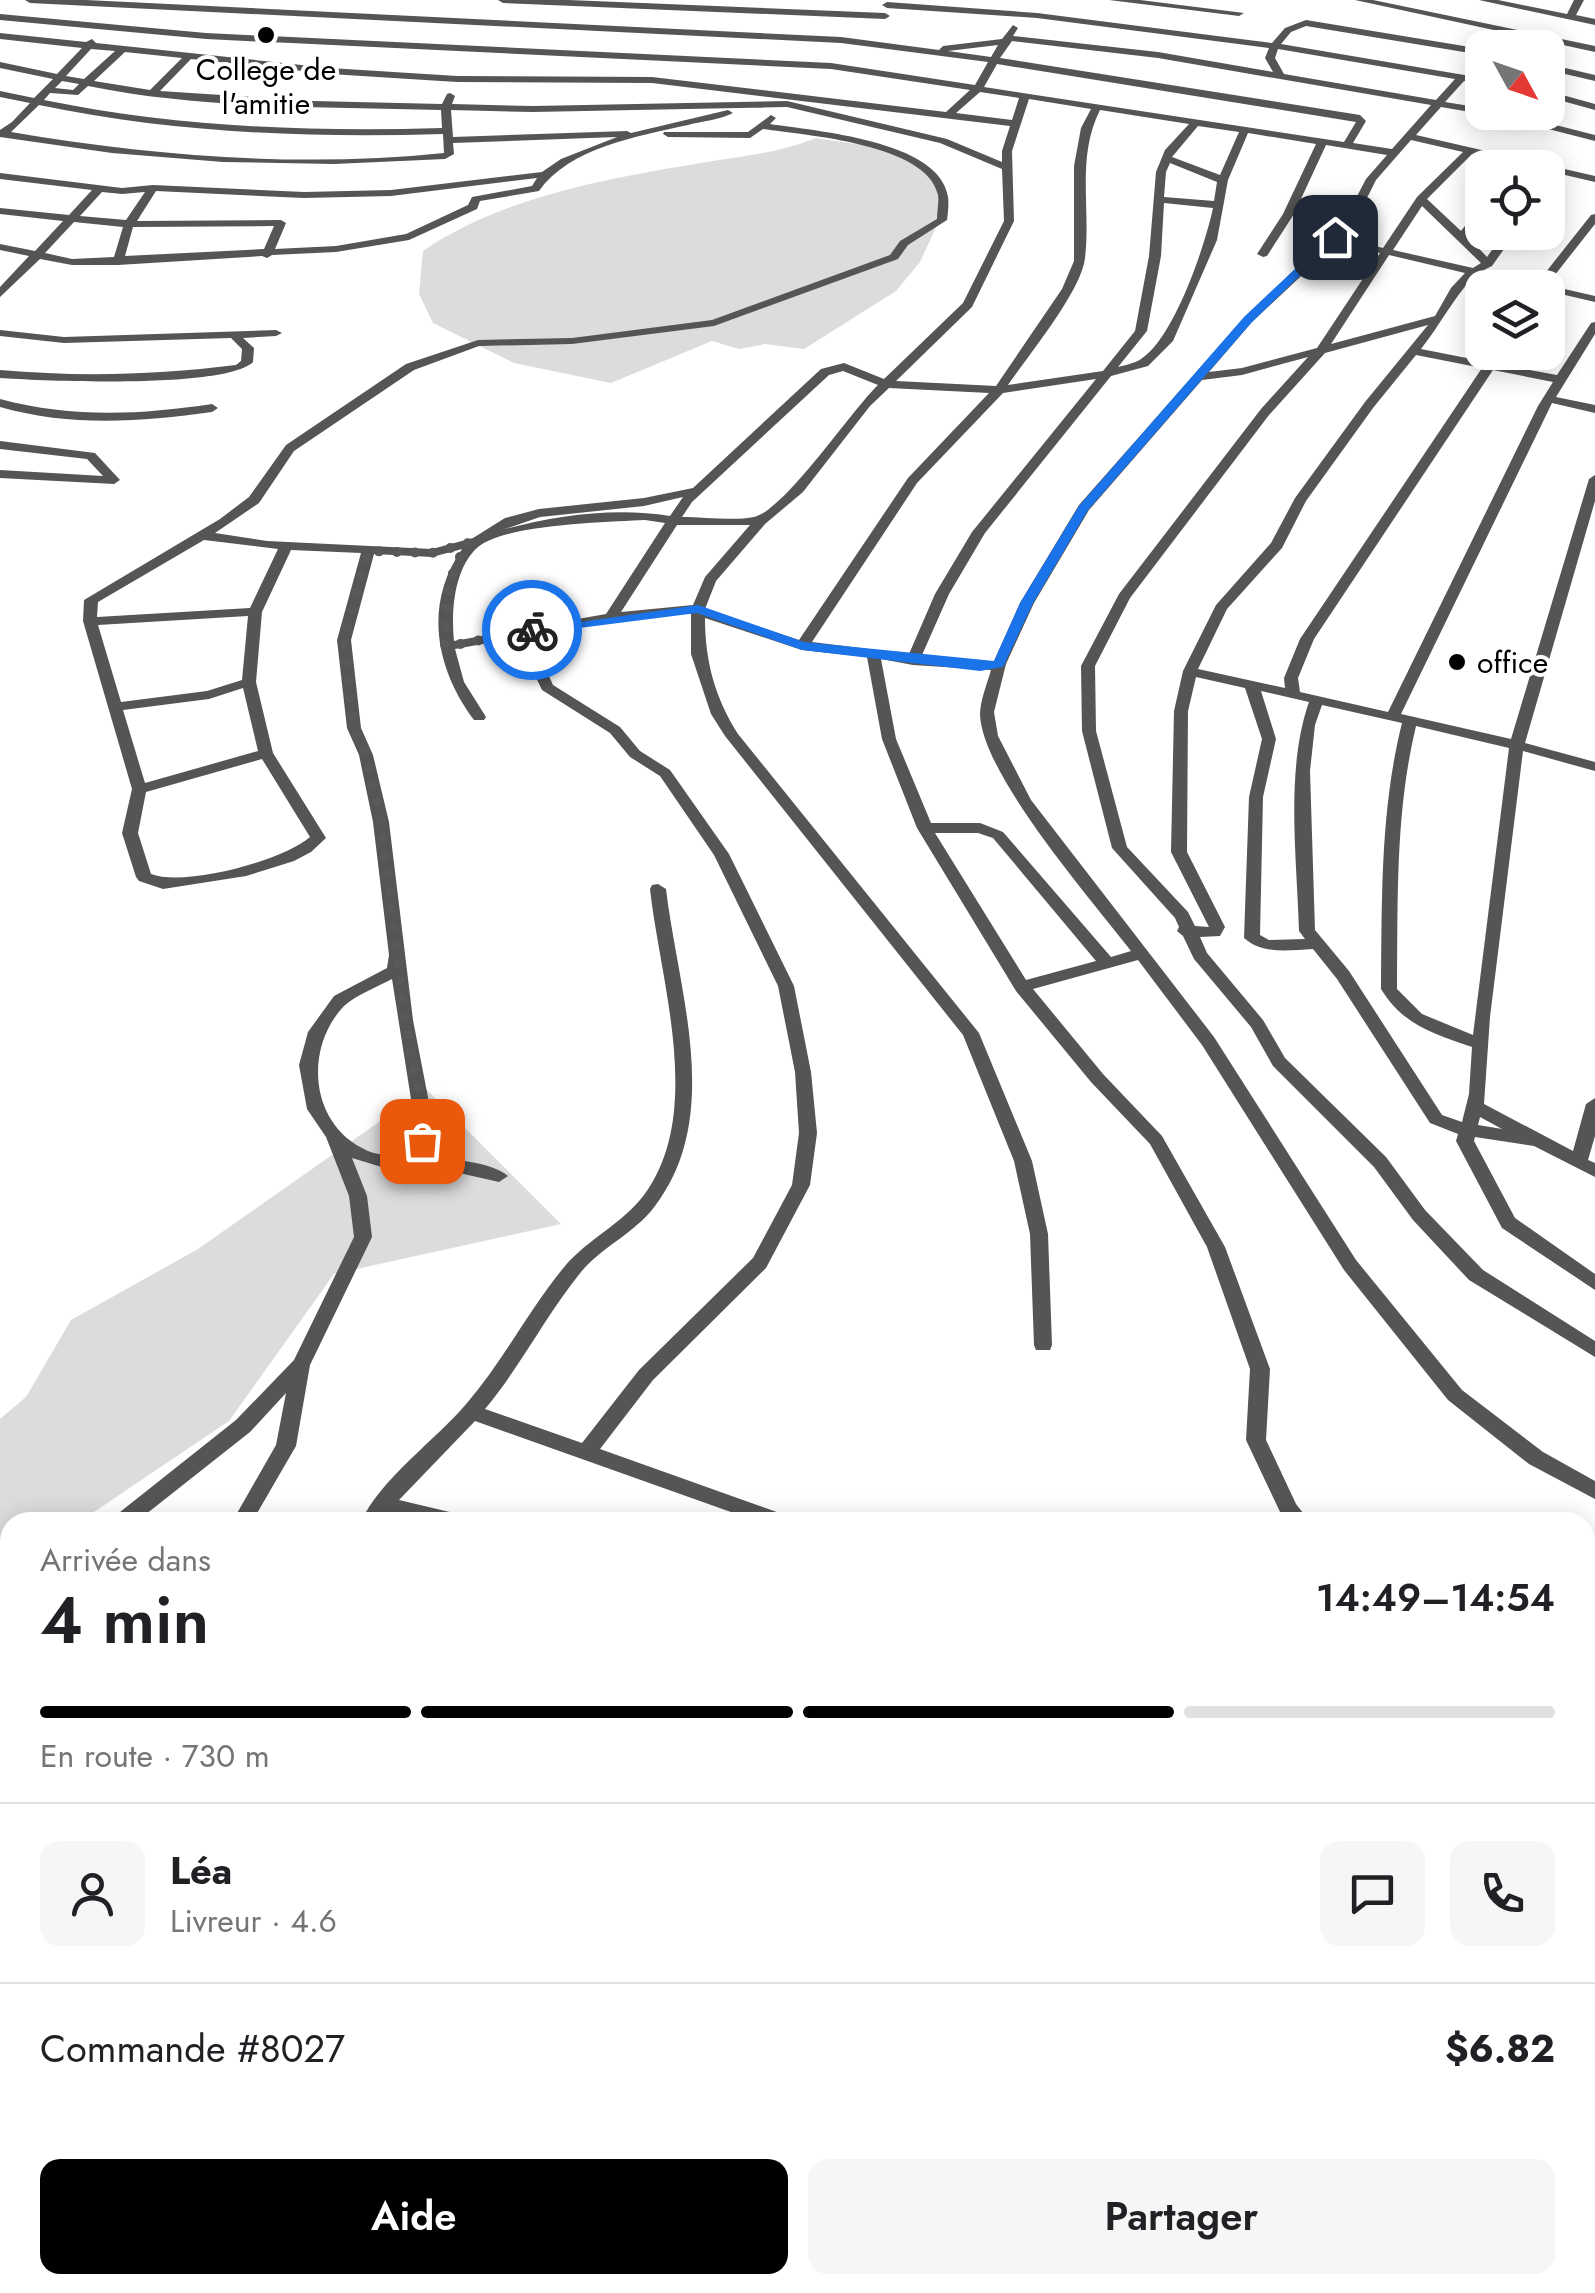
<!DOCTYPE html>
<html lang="fr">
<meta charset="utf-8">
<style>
:root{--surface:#fff;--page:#f6f6f6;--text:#202124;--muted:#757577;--line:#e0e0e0;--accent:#000}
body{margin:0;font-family:Jost,sans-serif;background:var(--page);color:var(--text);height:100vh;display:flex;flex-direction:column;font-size:38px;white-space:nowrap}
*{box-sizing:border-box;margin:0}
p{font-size:32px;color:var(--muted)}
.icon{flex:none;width:55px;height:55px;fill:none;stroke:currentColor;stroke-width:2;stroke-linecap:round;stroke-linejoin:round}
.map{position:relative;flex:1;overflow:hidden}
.details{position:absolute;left:0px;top:1512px;width:1595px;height:782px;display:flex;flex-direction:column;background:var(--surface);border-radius:30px 30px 0 0;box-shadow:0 5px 25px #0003}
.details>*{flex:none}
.needle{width:65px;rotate:130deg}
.controls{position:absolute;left:1465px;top:30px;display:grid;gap:20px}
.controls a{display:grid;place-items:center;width:100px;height:100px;border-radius:20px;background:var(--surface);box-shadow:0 5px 25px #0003;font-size:50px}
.pin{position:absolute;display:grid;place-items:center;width:85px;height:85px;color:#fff;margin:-42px;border-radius:20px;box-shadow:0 5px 15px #0006}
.courier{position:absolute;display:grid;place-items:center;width:100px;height:100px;margin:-50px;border:8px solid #1a73e8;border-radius:50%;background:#fff;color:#222;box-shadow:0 2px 12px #0007}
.overview em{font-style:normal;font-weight:600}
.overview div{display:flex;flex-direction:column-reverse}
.overview{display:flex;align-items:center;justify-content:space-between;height:170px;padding:0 40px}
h1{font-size:65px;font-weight:600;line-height:75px}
.bar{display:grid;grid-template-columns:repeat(4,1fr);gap:15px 10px;align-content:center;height:120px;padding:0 40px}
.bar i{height:12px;border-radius:8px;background:var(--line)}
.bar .current{background:var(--accent)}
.bar p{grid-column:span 4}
.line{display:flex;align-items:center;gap:25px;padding:0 40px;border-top:2px solid var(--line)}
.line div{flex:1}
.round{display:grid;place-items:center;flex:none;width:105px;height:105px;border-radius:20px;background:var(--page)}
.primary-button{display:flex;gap:20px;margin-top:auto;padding:20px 40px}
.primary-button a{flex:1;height:115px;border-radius:20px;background:var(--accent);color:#fff;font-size:40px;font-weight:600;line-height:115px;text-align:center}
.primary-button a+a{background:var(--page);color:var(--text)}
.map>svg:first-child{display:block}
</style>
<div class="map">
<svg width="1595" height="2293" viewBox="0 0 1595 2293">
<rect width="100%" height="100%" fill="#fff"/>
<path fill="#dcdcdc" d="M 816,138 L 889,149 L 932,174 L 938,188 L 938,223 L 920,262 L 896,291 L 804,349 L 765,344 L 739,349 L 712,341 L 611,383 L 514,363 L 433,323 L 419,294 L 423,251 C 500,198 604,179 695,164 C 736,157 776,154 816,138 Z
M 426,1089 L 561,1224 L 334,1274 L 229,1421 L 79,1522 L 10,1522 L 10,1570 L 0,1577 L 0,1419 L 26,1397 L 71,1320 L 198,1249 Z"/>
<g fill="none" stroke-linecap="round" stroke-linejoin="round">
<path fill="#555" fill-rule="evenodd" d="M 25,0 L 86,0 L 841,37 L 939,50 L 943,46 L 1002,39 L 1013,25 L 1018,28 L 1013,36 L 1158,52 L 1273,72 L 1265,58 L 1269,48 L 1037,18 L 887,8 L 882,5 L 887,2 L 1037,13 L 1272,43 L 1285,28 L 1306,20 L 1482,49 L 1482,55 L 1306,26 L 1291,32 L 1281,44 L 1482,78 L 1482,84 L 1464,81 L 1445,102 L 1482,108 L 1482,112 L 1504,112 L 1595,135 L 1595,141 L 1486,113 L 1482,114 L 1441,107 L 1416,135 L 1595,176 L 1595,182 L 1548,171 L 1548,168 L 1531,168 L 1472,154 L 1427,199 L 1461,231 L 1478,209 L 1482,208 L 1482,218 L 1468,237 L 1487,257 L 1505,232 L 1516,232 L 1492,266 L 1484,270 L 1538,282 L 1591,215 L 1595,214 L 1595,224 L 1547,285 L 1595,296 L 1595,302 L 1548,291 L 1548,288 L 1530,288 L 1475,275 C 1454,297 1440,325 1421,349 L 1487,362 L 1493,352 L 1505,352 L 1497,364 L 1557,375 L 1591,323 L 1595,322 L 1595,334 L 1556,397 L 1595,405 L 1595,413 L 1552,403 L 1401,714 L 1511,739 L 1589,479 L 1595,475 L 1595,501 L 1525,743 L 1595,762 L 1595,771 L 1523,751 L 1490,1017 L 1484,1104 L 1573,1151 L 1586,1104 L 1595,1098 L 1595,1136 L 1588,1160 L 1595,1163 L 1595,1177 L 1534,1146 L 1475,1137 L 1474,1141 L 1515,1218 L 1595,1274 L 1595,1290 L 1502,1228 L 1456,1141 L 1458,1134 L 1430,1123 L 1337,979 L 1313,949 C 1289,950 1263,955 1244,938 L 1249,797 L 1262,739 L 1245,688 L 1196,677 L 1188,711 L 1187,852 L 1225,927 L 1220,936 L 1200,937 L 1207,953 L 1263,1020 L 1285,1058 L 1386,1157 L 1425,1210 L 1483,1270 L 1595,1341 L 1595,1357 L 1469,1280 L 1413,1220 L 1374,1167 L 1273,1066 L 1251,1027 L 1194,959 L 1183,936 L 1177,931 L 1179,927 L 1175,918 L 1112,848 L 1082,731 L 1081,666 L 1119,594 L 1261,409 L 1308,357 L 1242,375 L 1202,380 L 1089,510 L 1034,603 L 1006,664 L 994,712 L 998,736 L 1031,800 L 1214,1037 L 1356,1260 L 1462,1390 L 1543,1452 L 1595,1481 L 1595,1499 L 1529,1464 L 1448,1400 L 1344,1270 L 1202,1045 L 1138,960 L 1033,989 L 1103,1074 L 1162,1136 L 1225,1247 L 1270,1369 L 1266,1440 L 1296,1504 L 1310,1522 L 1288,1522 L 1282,1516 L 1246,1440 L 1250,1369 L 1207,1247 L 1150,1144 L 1091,1082 L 1016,991 L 917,828 L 882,739 L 867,657 L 802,650 L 705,618 C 705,661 715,698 738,734 L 979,1033 L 1032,1161 L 1048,1234 L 1052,1345 L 1050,1350 L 1036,1350 L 1034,1345 L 1030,1234 L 1014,1161 L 963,1035 L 725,736 L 711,714 L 691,654 L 691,614 L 687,612 L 611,621 L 546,633 L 543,663 L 553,685 L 620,727 L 640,751 L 670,770 L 729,854 L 794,986 L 811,1072 L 817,1133 L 810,1185 L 766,1268 L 653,1380 L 600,1449 L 788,1516 L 791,1522 L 759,1522 L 475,1421 L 399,1500 L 458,1514 L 465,1516 L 468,1522 L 423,1522 L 388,1514 L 382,1522 L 361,1522 C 380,1479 436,1440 467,1403 C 504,1360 529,1309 565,1266 C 588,1239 622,1224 644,1195 C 705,1113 660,981 650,889 L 652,885 L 658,884 L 666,889 C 678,991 724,1115 655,1206 C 635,1233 603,1246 581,1272 C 546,1315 521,1366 485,1409 L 582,1443 L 639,1370 L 753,1258 L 792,1185 L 799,1133 L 795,1072 L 778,986 L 714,855 L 660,776 L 630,757 L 610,733 L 542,690 L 529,663 L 532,635 L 455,649 L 464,682 L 486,717 L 484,720 L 474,720 C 436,669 423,605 462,549 L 432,557 L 374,554 L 351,640 L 361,728 L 373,755 L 389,822 L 413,1020 L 432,1118 L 425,1157 C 446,1158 493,1162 508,1176 L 499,1182 L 446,1170 L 385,1168 L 352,1158 L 367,1196 L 372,1237 L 310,1365 L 296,1446 L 252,1522 L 232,1522 L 276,1445 L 286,1393 L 250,1432 L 136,1522 L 112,1522 L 115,1516 L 236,1420 L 294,1360 L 354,1237 L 349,1196 L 326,1137 L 307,1109 L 299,1065 L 308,1032 L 334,996 L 387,968 L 389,955 L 373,822 L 359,755 L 347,728 L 337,640 L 361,553 L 291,550 L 262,612 L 256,682 L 273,753 L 326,838 L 311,852 L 294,861 L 246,876 L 163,889 L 139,881 L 136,877 L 122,833 L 132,789 L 83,621 L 84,600 L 220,519 L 249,497 L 286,445 L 406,364 L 478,340 L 572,338 L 712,320 L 890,255 L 900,241 L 937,219 C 937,212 939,202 938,195 C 928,144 805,135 763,129 L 750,138 L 668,137 L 663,134 L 664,132 L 748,132 L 771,115 L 776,118 L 770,124 C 814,131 940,140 948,197 C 949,204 948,213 947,220 L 908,245 L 898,259 L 714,326 L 572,344 L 479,346 L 414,370 L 294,451 L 259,503 L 215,533 L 267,541 L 432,549 L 473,538 L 505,518 L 539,509 L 644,498 L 693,488 L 821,369 L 844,363 L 884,379 L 963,303 L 1004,221 L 1002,169 L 940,143 L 787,107 L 533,112 L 451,110 L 453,137 L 627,131 L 631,133 L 728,110 L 733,113 C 720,120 702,121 688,125 C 638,136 569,148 539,191 L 480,201 L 477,209 L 409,240 L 336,252 L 272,255 L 267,258 L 262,256 L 118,265 L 72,265 L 40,259 L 0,297 L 0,287 L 29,256 L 0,250 L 0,244 L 35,251 L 63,221 L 0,214 L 0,208 L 69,215 L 92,190 L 0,179 L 0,173 L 122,188 L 153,185 L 304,192 L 391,190 L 542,172 L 561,159 L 617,137 L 453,143 L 454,154 L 445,159 L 334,164 L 223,162 L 112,153 L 0,137 L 0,130 L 12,122 L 30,103 L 0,97 L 0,91 L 34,98 L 53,79 L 0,68 L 0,62 L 57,74 L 82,48 L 0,39 L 0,33 L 86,42 L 92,39 L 96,43 L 330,68 L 457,76 L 652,77 L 946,112 L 970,90 L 831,69 L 206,39 L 0,20 L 0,14 L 206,33 L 831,63 L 975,85 L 988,62 L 841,43 L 30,3 ZM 1012,41 L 1158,58 L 1431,105 L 1392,149 L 1353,143 L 1366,121 L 1360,115 L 1000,58 ZM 998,45 L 991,57 L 948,51 ZM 91,49 L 115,51 L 84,79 L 66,76 ZM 1278,49 L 1455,79 L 1436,100 L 1284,74 L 1275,58 ZM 125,52 L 182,58 L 150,90 L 94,81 ZM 191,59 L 330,74 L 457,82 L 652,83 L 1010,126 L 1002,151 L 1002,162 L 947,139 L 787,101 L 533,106 L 452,104 L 455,96 L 450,93 L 447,94 L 442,104 L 313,101 L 160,91 ZM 997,64 L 1356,122 L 1344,142 L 984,87 ZM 62,81 L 79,84 L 73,90 L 55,88 ZM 88,86 C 199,109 328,107 441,110 L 442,128 C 309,132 175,127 44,100 L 50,93 L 78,95 ZM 980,92 L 1019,98 L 1012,120 L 956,113 ZM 1029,99 L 1091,109 L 1081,128 L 1074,166 L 1074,261 L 1062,289 L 996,386 L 896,381 L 972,307 L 1014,221 L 1012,151 ZM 39,105 C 172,133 308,138 443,134 L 444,153 C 301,168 152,156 11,132 ZM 1100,110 L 1189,124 L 1165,150 L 1156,172 L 1149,256 L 1135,331 L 1103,371 L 1008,385 C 1028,356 1082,290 1085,258 C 1091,207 1076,158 1100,110 ZM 1198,126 L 1239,132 L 1220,175 L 1172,157 ZM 1248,133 L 1316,144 L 1283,214 L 1257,254 L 1263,257 L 1267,256 L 1294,214 L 1326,145 L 1387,155 L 1366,179 L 1342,225 L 1244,318 L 1079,505 L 1020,603 L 994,661 L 981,663 L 922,655 L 949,594 L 985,533 L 1111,376 L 1148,366 L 1173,341 L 1217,240 L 1228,180 ZM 1411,140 L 1463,152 L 1417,197 L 1383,248 L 1375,246 L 1353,226 L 1376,180 ZM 1170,163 L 1217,182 L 1214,201 L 1164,197 L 1166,172 ZM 537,178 L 532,186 L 472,197 L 468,205 L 406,234 L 336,246 L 275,249 L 286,223 L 281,220 L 137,221 L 156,191 L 304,198 L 391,196 ZM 102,192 L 122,194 L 145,192 L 126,220 L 80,216 ZM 1164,203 L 1213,208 C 1205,246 1174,338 1141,359 C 1135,363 1126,365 1118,367 L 1147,331 L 1161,256 ZM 1422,206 L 1481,263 L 1473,268 L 1393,250 ZM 74,222 L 123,227 L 114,257 L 72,259 L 45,253 ZM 274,226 L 264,249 L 125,256 L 133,227 ZM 1347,233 L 1367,250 L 1380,253 L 1317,348 L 1242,368 L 1209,372 L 1252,322 ZM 1389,255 L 1465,273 L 1451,288 L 1435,316 L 1331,344 ZM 1428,325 L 1365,402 L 1295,498 L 1271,543 L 1216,605 L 1183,671 L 1174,711 L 1171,852 L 1209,927 L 1195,926 L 1188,912 L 1127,847 L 1096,731 L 1095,666 L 1130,598 L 1269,415 L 1325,353 ZM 1416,355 L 1482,368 L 1300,639 L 1284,678 L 1285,688 L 1198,669 L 1227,609 L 1282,548 L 1306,501 L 1373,408 ZM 1493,370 L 1553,382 L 1538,406 L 1388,712 L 1300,692 L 1298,678 L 1314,639 ZM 843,371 L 878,385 C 850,412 785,510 754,517 C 735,521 703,517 682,517 L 692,502 L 829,375 ZM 1096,379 L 972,532 L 935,594 L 909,654 L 812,642 L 917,483 L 1003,393 ZM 889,388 L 989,393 L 908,478 L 799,640 L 705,609 L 716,581 L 765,524 L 803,492 L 870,406 ZM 683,497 L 670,516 C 616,507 555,515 502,530 L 540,517 L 644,506 ZM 645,520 L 665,523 L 606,614 L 454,641 C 451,611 454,568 478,547 C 505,524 608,522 645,520 ZM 677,525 L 750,525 L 705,577 L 693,605 L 621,612 ZM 204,540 L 278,549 L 250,608 L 97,617 L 98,602 ZM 248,616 L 242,680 L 207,691 L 121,702 L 98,625 ZM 881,659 L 913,665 L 991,670 C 987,684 980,701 980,715 C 983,776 1092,900 1131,951 L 1111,957 L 1003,832 L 980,823 L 931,823 L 896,739 ZM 243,688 L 258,751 L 145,783 L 123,710 L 209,699 ZM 1261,691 L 1309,702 C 1285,771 1297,858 1299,931 L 1305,939 L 1269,940 L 1260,935 L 1263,797 L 1276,739 ZM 1322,705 L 1402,723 C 1380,811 1382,899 1381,989 C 1403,1025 1434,1034 1472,1047 L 1469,1094 L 1462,1122 L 1442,1115 L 1349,971 L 1315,930 L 1310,771 L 1315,725 ZM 1416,726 L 1509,748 L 1473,1035 L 1422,1014 L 1397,989 C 1398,901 1395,813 1416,726 ZM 262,759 L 310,837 C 282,861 185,887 151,874 L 138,833 L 146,792 ZM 935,833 L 978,833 L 993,838 L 1096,961 L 1026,980 ZM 392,979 L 414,1118 L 408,1156 C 392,1156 376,1156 362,1148 C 309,1120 305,1047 344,1006 C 356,995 377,987 392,979 ZM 1480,1117 L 1502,1129 L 1478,1125 Z
M 498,0 L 569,0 L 885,13 L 890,16 L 885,19 L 503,3 Z
M 1109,0 L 1140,0 L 1244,13 L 1239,16 Z
M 1355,0 L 1373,0 L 1595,46 L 1595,52 Z
M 1479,0 L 1498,0 L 1567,14 L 1574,0 L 1584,0 L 1576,15 L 1595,19 L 1595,25 Z
M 1548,64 L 1595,75 L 1595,81 L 1548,70 Z
M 1548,91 L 1595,104 L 1595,110 L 1548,97 Z
M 0,330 L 64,337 L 276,330 L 282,333 L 276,336 L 243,338 L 254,348 L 253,362 C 225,389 44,381 0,378 L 0,370 C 79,377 157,375 236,365 L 241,361 L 242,349 L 231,338 L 64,343 L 0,336 Z
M 0,399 C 71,418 139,415 212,404 L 218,408 L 212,412 C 140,422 70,427 0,407 Z
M 0,441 L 95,453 L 120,480 L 114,484 L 0,478 L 0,470 L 103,476 L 87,459 L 0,449 Z
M 10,1611 L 10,1633 L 0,1638 L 0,1616 Z
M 1585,1639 L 1595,1643 L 1595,1662 L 1585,1658 Z
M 1585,1808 L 1595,1812 L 1595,1832 L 1585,1828 Z
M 10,2005 L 10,2029 L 0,2033 L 0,2009 Z
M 0,2181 L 10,2188 L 10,2236 L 0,2229 Z
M 23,2285 L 49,2285 L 52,2293 L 26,2293 Z
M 222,2285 L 248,2285 L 251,2293 L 225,2293 Z
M 440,2285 L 467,2285 L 470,2293 L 443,2293 Z
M 647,2285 L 673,2285 L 676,2293 L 650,2293 Z
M 1430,2285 L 1458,2285 L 1455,2293 L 1427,2293 Z"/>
</g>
<path fill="#1a73e8" d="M 1331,235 L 1340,237 L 1252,322 L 1088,510 L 1033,603 L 1003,667 L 980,671 L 802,650 L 697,613 L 532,634 L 526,630 L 698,605 L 804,642 L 994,661 L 1020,603 L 1079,506 L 1244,317 Z"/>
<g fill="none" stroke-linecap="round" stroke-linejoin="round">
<path stroke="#595959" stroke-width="10" stroke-dasharray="0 18" d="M 422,1141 L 423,1118 L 405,1020 L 381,822 L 366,755 L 354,728 L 344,640 L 368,551 L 432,553 L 469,543 C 445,574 446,609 445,647 L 532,630"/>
</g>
<g fill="#000" stroke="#fff" stroke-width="4">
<circle cx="266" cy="35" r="10"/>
<circle cx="1457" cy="662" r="10"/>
</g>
<g text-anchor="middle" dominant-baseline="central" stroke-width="8" stroke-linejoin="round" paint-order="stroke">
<g font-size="30" fill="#000" stroke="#fff">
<text x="266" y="69">College de<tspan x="266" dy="34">l'amitie</tspan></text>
<text x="1477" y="662" text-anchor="start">office</text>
</g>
</g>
</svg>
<div class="controls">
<a><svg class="needle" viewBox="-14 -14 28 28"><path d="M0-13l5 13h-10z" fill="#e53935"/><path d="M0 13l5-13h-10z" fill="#757577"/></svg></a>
<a><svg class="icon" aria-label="locate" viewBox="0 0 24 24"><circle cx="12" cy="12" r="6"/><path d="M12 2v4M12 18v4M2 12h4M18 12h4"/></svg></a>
<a><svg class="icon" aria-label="layers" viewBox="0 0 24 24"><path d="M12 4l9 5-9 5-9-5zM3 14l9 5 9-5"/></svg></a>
</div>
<div class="pin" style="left:422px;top:1141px;background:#ea580c"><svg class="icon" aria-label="bag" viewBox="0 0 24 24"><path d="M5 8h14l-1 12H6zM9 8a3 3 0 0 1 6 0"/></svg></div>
<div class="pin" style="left:1335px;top:237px;background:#1f2937"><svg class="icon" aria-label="home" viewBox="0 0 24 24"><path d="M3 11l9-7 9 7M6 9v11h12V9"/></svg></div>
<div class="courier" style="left:532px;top:630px"><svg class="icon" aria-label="bike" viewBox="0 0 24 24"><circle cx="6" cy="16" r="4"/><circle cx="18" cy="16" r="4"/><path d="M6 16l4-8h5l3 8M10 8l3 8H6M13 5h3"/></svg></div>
<section class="details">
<div class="overview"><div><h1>4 min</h1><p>Arrivée dans</p></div><em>14:49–14:54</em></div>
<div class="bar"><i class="current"></i><i class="current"></i><i class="current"></i><i></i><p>En route · 730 m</p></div>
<div class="line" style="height:180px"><a class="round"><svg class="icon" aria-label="person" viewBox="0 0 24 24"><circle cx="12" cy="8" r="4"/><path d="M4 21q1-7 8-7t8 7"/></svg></a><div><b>Léa</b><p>Livreur · 4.6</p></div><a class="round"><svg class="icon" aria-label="chat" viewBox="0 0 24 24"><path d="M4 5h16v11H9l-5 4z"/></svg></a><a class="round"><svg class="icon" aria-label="phone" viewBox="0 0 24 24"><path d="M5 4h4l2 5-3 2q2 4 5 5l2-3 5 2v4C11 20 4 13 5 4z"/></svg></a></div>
<div class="line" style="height:130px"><div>Commande #8027</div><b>$6.82</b></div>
<div class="primary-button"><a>Aide</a><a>Partager</a></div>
</section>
</div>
